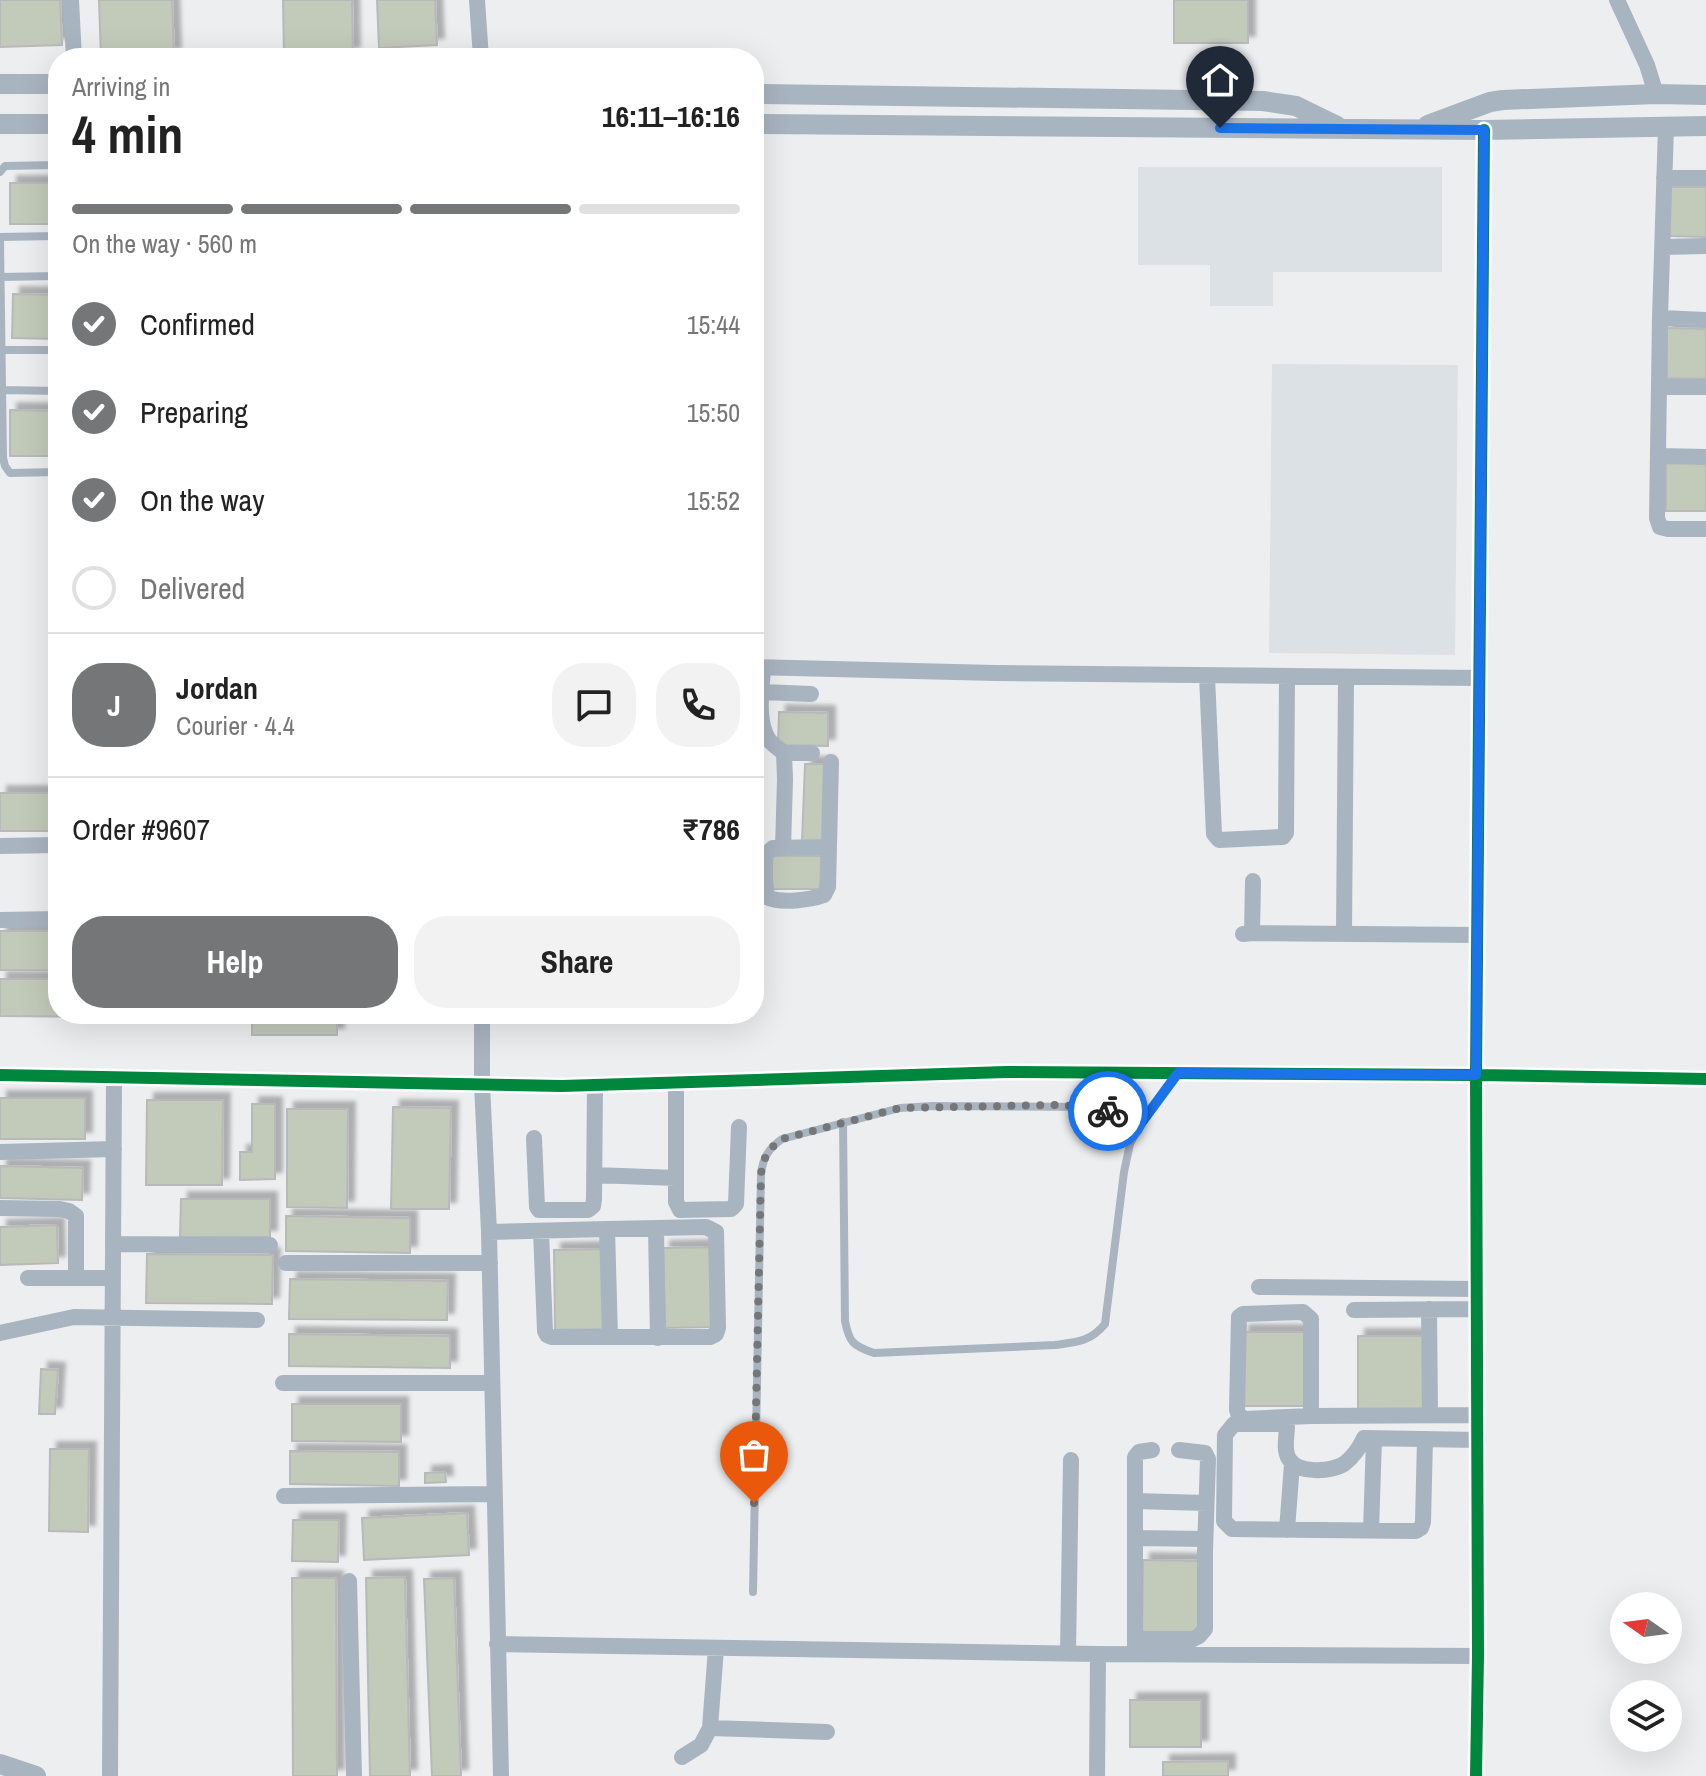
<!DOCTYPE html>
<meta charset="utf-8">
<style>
:root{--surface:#fff;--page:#f2f2f2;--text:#222;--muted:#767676;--line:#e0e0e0;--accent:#757678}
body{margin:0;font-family:"Archivo Narrow",sans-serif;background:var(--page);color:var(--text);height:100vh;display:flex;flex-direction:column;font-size:30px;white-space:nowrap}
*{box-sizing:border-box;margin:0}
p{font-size:26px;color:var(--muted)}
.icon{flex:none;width:44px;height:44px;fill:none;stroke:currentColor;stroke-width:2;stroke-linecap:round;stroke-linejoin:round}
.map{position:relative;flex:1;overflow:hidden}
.sheet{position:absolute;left:48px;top:48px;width:716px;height:976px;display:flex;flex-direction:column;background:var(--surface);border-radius:32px;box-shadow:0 8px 32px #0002}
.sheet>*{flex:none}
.needle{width:52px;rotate:284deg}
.fabs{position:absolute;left:1610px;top:1592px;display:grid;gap:16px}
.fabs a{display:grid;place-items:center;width:72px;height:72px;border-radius:50%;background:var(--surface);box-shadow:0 8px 32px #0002;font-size:40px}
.pin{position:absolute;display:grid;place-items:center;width:68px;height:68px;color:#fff;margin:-82px -34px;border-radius:50% 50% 50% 0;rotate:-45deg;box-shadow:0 0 8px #0007}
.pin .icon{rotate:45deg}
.courier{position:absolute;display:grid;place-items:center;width:80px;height:80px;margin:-40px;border:6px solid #1a73e8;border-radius:50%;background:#fff;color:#222;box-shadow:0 2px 10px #0007}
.summary em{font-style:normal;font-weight:700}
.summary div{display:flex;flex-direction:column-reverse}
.summary{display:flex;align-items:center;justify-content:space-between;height:136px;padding:0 24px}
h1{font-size:52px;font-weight:700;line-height:60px}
.bar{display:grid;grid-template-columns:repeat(4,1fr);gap:12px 8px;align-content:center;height:96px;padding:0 24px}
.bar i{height:10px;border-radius:6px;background:var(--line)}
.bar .on{background:var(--accent)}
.bar p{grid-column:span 4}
.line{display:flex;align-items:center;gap:20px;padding:0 24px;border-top:2px solid var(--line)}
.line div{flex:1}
.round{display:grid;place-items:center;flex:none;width:84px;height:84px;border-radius:32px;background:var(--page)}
ol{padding:0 24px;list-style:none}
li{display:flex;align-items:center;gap:24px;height:88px}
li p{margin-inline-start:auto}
li .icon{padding:8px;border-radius:50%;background:var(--accent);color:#fff;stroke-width:4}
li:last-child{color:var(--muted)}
li i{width:44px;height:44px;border:4px solid var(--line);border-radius:50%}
.primary-button{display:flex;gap:16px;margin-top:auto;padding:16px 24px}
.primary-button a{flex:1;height:92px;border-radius:32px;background:var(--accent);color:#fff;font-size:32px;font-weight:700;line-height:92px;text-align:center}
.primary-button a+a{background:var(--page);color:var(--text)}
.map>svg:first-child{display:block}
</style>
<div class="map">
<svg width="1706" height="1776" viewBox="0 0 1706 1776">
<defs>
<filter id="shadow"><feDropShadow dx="7" dy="-7" stdDeviation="2" flood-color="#0004"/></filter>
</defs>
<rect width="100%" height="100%" fill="#edeef0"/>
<path fill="#dce1e6" d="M 1138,167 L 1442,167 L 1442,272 L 1273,272 L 1273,306 L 1210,306 L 1210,265 L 1138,265 Z
M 1272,364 L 1458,365 L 1455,655 L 1269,653 Z"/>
<path fill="#c2caba" stroke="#b8b9ba" stroke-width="2" filter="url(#shadow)" d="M 0,0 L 60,0 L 62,45 L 0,47 Z
M 99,0 L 172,0 L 174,55 L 101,57 Z
M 283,0 L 352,0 L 353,54 L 284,56 Z
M 377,0 L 435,0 L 437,45 L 379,48 Z
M 1174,0 L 1248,0 L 1248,43 L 1174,43 Z
M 10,183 L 58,183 L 58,224 L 10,224 Z
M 1669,187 L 1706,187 L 1706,237 L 1668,236 Z
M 13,294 L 58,295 L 58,339 L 12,338 Z
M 1667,328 L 1706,329 L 1706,379 L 1667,378 Z
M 10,410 L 58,411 L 58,456 L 10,456 Z
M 1666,461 L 1706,462 L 1706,511 L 1666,511 Z
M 779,712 L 828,713 L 828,746 L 778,745 Z
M 805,764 L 827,764 L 823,842 L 802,841 Z
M 0,793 L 58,793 L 58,831 L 0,831 Z
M 771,856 L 821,856 L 820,889 L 771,889 Z
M 0,931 L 58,931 L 58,970 L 0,970 Z
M 0,979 L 58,979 L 58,1014 L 203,1014 L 203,1018 L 0,1016 Z
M 252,1014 L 337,1014 L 337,1035 L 252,1035 Z
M 0,1098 L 85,1098 L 85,1139 L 0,1139 Z
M 147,1100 L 223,1100 L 222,1185 L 146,1185 Z
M 252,1104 L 275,1104 L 275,1179 L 240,1180 L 240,1152 L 252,1152 Z
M 393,1107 L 451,1108 L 449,1209 L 391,1209 Z
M 287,1109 L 348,1109 L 347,1208 L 287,1207 Z
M 0,1166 L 83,1168 L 82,1200 L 0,1198 Z
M 181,1199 L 270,1199 L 270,1237 L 180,1237 Z
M 286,1216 L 410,1218 L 410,1253 L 286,1251 Z
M 57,1225 L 58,1263 L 0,1265 L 0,1227 Z
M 712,1247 L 714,1327 L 665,1328 L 663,1248 Z
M 603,1249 L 604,1329 L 555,1330 L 554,1250 Z
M 147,1254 L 273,1255 L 272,1304 L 146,1303 Z
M 290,1279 L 448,1281 L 447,1320 L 289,1319 Z
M 1242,1332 L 1307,1332 L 1306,1406 L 1241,1406 Z
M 289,1334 L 450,1336 L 450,1368 L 289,1366 Z
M 1358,1336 L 1423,1336 L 1423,1411 L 1358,1410 Z
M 41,1369 L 58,1370 L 55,1414 L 39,1414 Z
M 292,1404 L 401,1404 L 401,1442 L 292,1441 Z
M 50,1449 L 89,1449 L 88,1532 L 49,1531 Z
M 290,1451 L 399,1452 L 399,1486 L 290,1484 Z
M 445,1472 L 446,1482 L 425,1483 L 425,1473 Z
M 467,1513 L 469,1555 L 364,1560 L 362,1518 Z
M 293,1520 L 339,1520 L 338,1562 L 292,1561 Z
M 1143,1560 L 1200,1561 L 1199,1634 L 1142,1634 Z
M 405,1577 L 410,1776 L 370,1776 L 366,1578 Z
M 292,1578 L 336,1578 L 337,1776 L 293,1776 Z
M 454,1578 L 461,1776 L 432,1776 L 424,1579 Z
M 1130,1700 L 1201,1700 L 1201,1747 L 1130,1747 Z
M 1228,1761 L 1228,1776 L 1163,1776 L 1163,1762 Z"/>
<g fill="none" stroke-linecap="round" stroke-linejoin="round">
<path stroke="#a9b4c1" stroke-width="8" d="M 0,172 L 5,166 L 58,165
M 0,237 L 58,236
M 0,242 L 3,458 L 5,466 L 10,473 L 58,472
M 0,277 L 58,276
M 1,350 L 58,350
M 2,390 L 58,391
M 843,1122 L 845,1321 C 849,1342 853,1346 874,1353 L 1055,1345 C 1077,1342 1090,1342 1105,1324 L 1124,1172 L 1130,1144 L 1139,1126 L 1178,1074
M 753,1592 L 761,1174 C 763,1158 768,1149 782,1139 L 900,1108 L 932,1106 L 1092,1107 L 1115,1112 L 1139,1126"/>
<path stroke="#a9b4c1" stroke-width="16" d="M 71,0 L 74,58
M 477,0 L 481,58
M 1617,0 L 1647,65 L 1656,94
M 1666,126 L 1660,318 L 1657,518 L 1660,527 L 1668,529 L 1706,529
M 1664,178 L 1706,178
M 1663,247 L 1706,246
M 1660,318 L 1706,320
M 1660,387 L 1706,387
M 1658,456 L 1706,457
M 754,667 L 995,673 L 1479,678
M 763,668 C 762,689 756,721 769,740 C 773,745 779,749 784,753 L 785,779 L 783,848
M 1207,676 L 1214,834 L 1219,840 L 1283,837 L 1286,833 L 1287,677
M 762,692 L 811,694
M 784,753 L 812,753
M 0,846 L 58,845
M 828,847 L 773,848 L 765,855 L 765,881 L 767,897 C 781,904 810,900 824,895 L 828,887 L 831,762
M 0,920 L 58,919
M 1252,933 L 1477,935
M 1344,933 L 1346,678
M 1243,934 L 1252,933 L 1253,881
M 482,1014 L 482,1084 L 489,1232 L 501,1776
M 0,1075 L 562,1086 L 1006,1072 L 1476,1075 L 1706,1079
M 676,1082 L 676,1202 L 680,1210 L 731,1209 L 736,1204 L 739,1127
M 534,1138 L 537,1207 L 539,1210 L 588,1210 L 593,1206 L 594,1199 L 595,1085
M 0,1152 L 114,1149
M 594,1175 L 676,1178
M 0,1208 L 60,1209 L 69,1211 L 76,1216 L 76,1278
M 656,1228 L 658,1338
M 607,1229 L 610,1337
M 489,1232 C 561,1230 634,1228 706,1227 L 716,1232 L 718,1328 L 716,1334 L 710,1337 L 552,1337 L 547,1335 L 545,1331 L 541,1231
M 113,1244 L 270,1245
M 286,1263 L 490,1263
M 28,1278 L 113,1278
M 1259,1287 L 1477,1289
M 1429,1309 L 1430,1415
M 1354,1310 L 1477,1309
M 0,1333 L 74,1317 L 257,1320
M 283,1383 L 492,1383
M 1311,1416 L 1311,1319 L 1303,1312 L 1243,1314 L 1239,1317 L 1237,1410 L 1239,1416 L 1245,1419 L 1311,1416 L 1477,1415
M 1425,1439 L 1423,1522 L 1421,1528 L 1416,1531 L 1232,1529 L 1224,1521 L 1225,1435 L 1234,1424 L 1282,1424 L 1287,1426 C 1287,1436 1283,1450 1289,1459 C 1298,1474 1330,1472 1344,1464 C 1353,1457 1359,1449 1364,1438 C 1402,1439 1440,1439 1478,1440
M 284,1496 L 494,1494
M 1135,1501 L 1206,1503
M 1287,1530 L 1292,1464
M 1371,1531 L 1374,1439
M 1135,1538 L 1205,1539
M 349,1581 L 354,1776
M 1135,1639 L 1193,1639 L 1199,1636 L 1205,1629 L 1205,1551 L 1208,1459 L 1205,1453 L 1179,1450
M 497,1644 L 1098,1654 L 1478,1656
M 1135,1649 L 1135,1457 L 1139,1452 L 1152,1450
M 1068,1654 L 1071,1460
M 710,1728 L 827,1732
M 682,1757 L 701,1745 L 710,1728 L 716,1648
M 110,1776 L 114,1078
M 1097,1776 L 1098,1654
M 1476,1776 L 1478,1656 L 1476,1075 L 1484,130"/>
<path stroke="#a9b4c1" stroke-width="20" d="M 0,84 L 58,84
M 754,94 L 1263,101 L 1296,106 L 1337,126
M 0,124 L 58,124
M 754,124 L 1484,130 L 1706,126
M 1428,125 L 1490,102 L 1503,100 L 1656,94 L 1706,95
M 0,1764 L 36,1776"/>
<defs>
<path id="cycleway" d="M 0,1075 L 562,1086 L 1006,1072 L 1476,1075 L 1706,1079
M 1476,1776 L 1478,1656 L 1476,1075 L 1484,130"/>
</defs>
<use href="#cycleway" stroke="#fff" stroke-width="17"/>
<use href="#cycleway" stroke="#00873e" stroke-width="12"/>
</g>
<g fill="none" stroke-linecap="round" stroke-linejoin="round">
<path stroke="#757678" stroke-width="8" stroke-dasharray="0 14.4" d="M 754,1503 L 761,1174 C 763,1158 768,1149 782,1139 L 900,1108 L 1057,1105 L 1092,1107 L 1108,1111"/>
<path stroke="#1a73e8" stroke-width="10" d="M 1108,1111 L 1115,1112 L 1139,1126 L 1178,1073 L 1476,1075 L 1484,130 L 1220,128"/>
</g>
</svg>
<div class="fabs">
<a><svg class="needle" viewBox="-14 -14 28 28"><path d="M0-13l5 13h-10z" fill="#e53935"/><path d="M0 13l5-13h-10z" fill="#767676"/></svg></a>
<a><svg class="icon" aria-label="layers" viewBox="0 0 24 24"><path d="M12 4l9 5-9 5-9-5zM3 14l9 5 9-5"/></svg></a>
</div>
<div class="pin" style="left:754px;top:1503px;background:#ea580c"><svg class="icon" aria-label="bag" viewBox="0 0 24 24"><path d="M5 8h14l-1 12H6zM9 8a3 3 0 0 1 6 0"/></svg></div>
<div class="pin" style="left:1220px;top:128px;background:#1f2937"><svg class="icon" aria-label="home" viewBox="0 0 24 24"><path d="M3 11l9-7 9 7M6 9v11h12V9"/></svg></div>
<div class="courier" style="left:1108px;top:1111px"><svg class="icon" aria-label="bike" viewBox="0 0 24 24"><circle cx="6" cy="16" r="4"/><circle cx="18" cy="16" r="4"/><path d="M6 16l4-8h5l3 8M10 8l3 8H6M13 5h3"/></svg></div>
<section class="sheet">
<div class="summary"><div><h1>4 min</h1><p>Arriving in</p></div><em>16:11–16:16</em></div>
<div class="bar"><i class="on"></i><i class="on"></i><i class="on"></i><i></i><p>On the way · 560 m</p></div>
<ol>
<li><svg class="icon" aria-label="check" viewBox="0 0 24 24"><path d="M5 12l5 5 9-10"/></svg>Confirmed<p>15:44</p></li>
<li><svg class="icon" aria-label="check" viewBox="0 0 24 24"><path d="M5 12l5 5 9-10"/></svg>Preparing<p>15:50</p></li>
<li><svg class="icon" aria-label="check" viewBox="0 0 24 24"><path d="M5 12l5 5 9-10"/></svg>On the way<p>15:52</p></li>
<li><i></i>Delivered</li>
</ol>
<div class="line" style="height:144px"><b class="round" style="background:var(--accent);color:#fff">J</b><div><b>Jordan</b><p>Courier · 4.4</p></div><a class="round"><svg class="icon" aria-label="chat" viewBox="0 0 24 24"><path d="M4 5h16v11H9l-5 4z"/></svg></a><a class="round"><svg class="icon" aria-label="phone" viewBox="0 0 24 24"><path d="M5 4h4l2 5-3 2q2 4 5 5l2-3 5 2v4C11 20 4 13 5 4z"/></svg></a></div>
<div class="line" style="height:104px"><div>Order #9607</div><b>₹786</b></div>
<div class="primary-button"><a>Help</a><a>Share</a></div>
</section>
</div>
